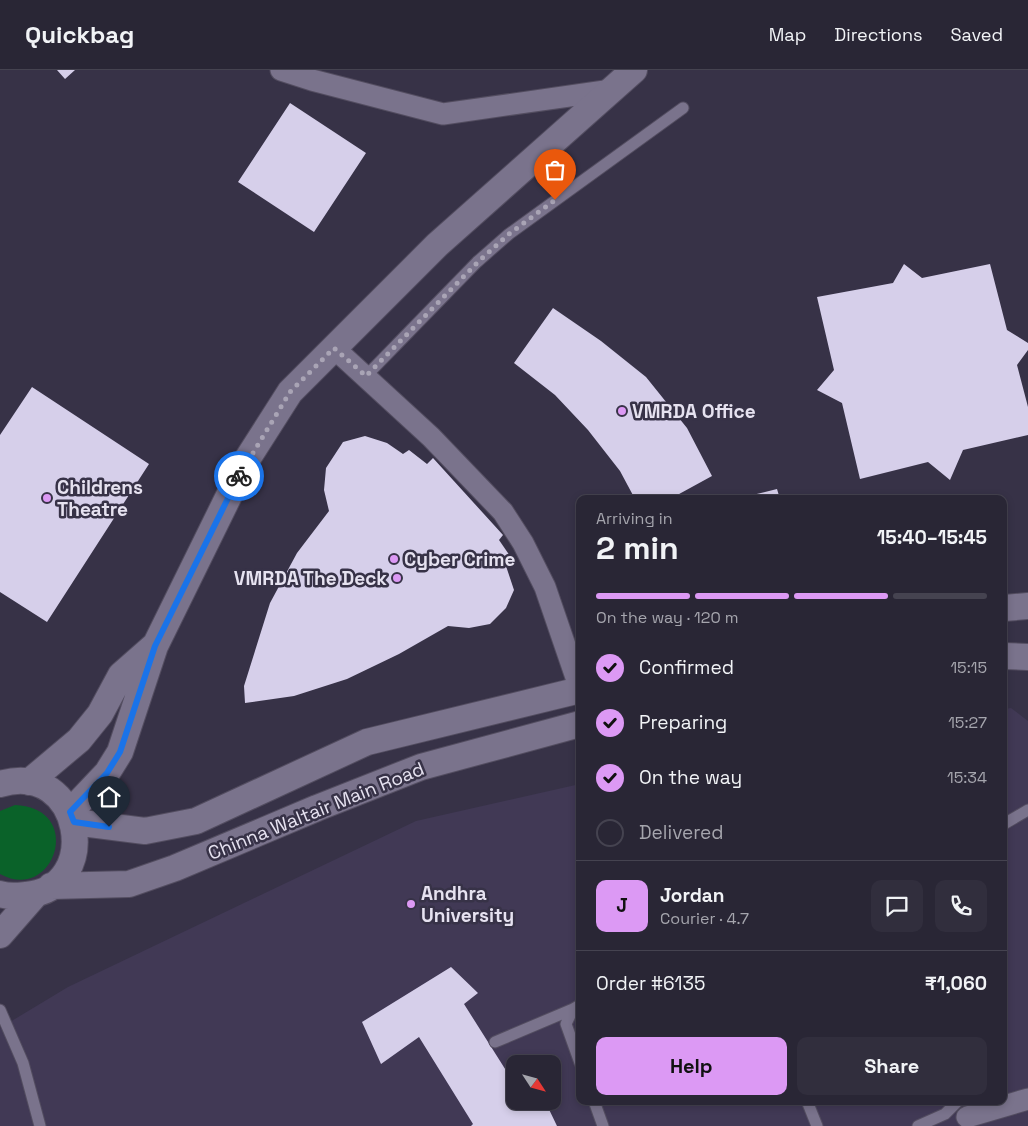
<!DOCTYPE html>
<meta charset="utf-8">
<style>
:root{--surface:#292635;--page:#312e3d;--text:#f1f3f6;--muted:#a5a5ad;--line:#454350;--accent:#dc99f4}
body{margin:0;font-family:"Space Grotesk",sans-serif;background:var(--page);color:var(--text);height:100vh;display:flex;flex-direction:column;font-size:19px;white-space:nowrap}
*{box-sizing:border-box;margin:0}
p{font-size:16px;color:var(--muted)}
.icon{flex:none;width:28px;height:28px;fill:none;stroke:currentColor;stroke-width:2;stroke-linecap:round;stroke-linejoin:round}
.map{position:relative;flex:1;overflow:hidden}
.sheet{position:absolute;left:576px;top:425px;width:431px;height:610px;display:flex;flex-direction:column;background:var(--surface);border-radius:10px;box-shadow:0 2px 8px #0003,0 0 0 1px var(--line)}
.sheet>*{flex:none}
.needle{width:32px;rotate:126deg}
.buttons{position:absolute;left:506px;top:985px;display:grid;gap:10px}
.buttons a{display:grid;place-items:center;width:55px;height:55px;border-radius:10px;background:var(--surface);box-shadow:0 2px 8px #0003,0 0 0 1px var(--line);font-size:25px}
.pin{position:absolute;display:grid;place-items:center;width:42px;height:42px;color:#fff;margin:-51px -21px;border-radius:50% 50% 50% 0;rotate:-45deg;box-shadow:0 0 5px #0007}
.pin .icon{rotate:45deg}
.courier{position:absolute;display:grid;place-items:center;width:50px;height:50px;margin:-25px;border:4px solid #1a73e8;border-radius:50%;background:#fff;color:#222;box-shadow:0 1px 6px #0007}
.headline em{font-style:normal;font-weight:600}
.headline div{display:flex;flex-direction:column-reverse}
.headline{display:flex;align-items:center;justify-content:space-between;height:85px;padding:0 20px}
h1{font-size:32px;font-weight:600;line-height:38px}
.bar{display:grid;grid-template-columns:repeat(4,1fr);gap:8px 5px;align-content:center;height:60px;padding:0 20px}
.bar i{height:6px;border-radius:4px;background:var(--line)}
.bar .on{background:var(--accent)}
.bar p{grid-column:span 4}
.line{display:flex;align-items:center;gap:12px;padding:0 20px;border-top:1px solid var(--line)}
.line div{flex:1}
.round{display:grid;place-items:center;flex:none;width:52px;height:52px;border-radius:10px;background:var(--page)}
ol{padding:0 20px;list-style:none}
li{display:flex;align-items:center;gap:15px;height:55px}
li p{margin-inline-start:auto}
li .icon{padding:5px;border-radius:50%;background:var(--accent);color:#111;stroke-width:4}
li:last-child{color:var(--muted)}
li i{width:28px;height:28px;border:2px solid var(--line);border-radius:50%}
.button{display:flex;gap:10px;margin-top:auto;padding:10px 20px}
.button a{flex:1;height:58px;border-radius:10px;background:var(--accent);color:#111;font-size:20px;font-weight:600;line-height:58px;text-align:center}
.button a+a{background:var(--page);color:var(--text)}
header{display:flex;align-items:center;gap:30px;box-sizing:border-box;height:70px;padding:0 25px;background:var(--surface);border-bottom:1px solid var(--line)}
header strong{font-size:24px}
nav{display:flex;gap:28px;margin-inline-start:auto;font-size:18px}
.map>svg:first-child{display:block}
</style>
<header>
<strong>Quickbag</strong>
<nav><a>Map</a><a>Directions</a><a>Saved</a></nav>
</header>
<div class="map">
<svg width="1028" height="1056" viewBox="0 0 1028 1056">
<rect width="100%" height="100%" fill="#373247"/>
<path fill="#413955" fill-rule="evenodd" d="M 1011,638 L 1028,651 L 1028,1056 L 0,1056 L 0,958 L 68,917 L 416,751 L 580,714 L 580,1031 L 1004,1031 L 1004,639 ZM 515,994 L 552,994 L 552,1031 L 515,1031 Z"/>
<path fill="#0a6229" d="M 15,735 C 86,738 54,834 0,804 L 0,741 Z"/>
<path fill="#d6cfea" d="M 57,0 L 75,0 L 65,9 Z
M 290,33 L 366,83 L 314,162 L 238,112 Z
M 904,194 L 922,208 L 990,194 L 1007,260 L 1028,273 L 1028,280 L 1017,295 L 1028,337 L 1028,365 L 963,380 L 950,410 L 928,392 L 860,409 L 842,333 L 817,320 L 834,300 L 817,227 L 893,213 Z
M 553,238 L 601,271 L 646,307 L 687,358 L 712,406 L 670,429 L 635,429 L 620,401 L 588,360 L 555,325 L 514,293 Z
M 32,317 L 149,394 L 47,552 L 0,522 L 0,365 Z
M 365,366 L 387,373 L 403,384 L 409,380 L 427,394 L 433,388 L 503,465 L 499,470 L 512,489 L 506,496 L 514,520 L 506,538 L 490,554 L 469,558 L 448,556 L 399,584 L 347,609 L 294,626 L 245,633 L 244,616 L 270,533 L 297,483 L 329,441 L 324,420 L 326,398 L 343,372 Z
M 777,419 L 780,429 L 740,429 L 740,428 Z
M 451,897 L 478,923 L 464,934 L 507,1002 L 515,1002 L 515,1031 L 545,1031 L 557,1056 L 471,1056 L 473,1054 L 419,967 L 381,994 L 362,952 Z"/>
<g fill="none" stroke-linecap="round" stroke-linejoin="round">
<defs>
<path id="service" d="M 366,306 L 477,192 L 509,164 L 683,38
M 1004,754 L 1028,740
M 580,935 L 573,939 L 566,954 L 580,993
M 0,940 L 23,993 L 40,1056
M 495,972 L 573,939
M 594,1031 L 603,1056
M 807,1031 L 817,1056
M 918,1056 L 945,1044 L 958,1031"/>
<path id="minor" d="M 281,0 L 312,10 L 443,44 L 612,20
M 334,278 L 431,367 L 503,442 L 523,473 L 545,517 L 580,619
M 967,1047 L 1028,1029"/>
<path id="tertiary" d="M 1004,538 L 1028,536
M 1004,586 L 1028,587
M 29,712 L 79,670 L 100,644 L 121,605 L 154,576
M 0,714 C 83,689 104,819 26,825 C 16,826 9,827 0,824
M 70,742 L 107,703 L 120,682 L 155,576 L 246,391 L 290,322 L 437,175 L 634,0
M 74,752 L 145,761 L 196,751 L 367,672 L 580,620
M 51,816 L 129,814 L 175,798 L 317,738 L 421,697 L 580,654
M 0,865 L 35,825"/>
</defs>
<use href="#service" stroke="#534d60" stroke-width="13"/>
<use href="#minor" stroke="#534d60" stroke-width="23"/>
<use href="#tertiary" stroke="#534d60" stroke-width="28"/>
<use href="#service" stroke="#7a738c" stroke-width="11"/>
<use href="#minor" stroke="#7a738c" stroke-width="21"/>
<use href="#tertiary" stroke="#7a738c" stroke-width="26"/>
</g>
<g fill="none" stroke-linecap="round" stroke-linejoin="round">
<path stroke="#a9a4b5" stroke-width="5" stroke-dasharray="0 9" d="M 239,406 L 290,322 L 334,278 L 366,306 L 478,192 L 509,164 L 555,130"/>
<path stroke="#1a73e8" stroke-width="6" d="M 109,757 L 74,752 L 70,742 L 107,703 L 120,682 L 155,576 L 239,406"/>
</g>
<g fill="#dc99f4" stroke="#373247" stroke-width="2">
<circle cx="622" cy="341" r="5"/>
<circle cx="47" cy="428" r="5"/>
<circle cx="394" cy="489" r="5"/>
<circle cx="397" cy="508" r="5"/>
<circle cx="411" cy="834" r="5"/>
</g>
<g text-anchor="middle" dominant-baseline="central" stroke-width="5" stroke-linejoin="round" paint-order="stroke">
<g font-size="19" font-weight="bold" fill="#e6e2f0" stroke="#373247" text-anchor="start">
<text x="632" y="341">VMRDA Office</text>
<text x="57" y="417">Childrens<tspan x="57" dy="22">Theatre</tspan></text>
<text x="404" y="489">Cyber Crime</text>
<text x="387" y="508" text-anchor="end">VMRDA The Deck</text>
<text x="421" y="823">Andhra<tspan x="421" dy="22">University</tspan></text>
</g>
<g font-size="19" fill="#e6e2f0" stroke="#373247">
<text transform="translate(316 741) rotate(-22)">Chinna Waltair Main Road</text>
</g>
</g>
</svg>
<div class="buttons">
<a><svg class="needle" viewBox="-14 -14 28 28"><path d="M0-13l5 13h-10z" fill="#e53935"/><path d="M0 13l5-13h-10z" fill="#a5a5ad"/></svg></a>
</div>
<div class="pin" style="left:555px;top:130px;background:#ea580c"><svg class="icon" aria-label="bag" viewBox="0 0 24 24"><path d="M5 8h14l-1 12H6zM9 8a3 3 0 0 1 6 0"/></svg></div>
<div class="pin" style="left:109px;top:757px;background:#1f2937"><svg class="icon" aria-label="home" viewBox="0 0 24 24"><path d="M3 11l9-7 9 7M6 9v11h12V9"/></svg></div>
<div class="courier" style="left:239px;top:406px"><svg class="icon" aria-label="bike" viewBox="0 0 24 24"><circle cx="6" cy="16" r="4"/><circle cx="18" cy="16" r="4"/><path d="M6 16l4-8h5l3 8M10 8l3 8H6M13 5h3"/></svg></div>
<section class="sheet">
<div class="headline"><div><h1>2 min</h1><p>Arriving in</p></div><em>15:40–15:45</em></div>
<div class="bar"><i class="on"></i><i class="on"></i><i class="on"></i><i></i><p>On the way · 120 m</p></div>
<ol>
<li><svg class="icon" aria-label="check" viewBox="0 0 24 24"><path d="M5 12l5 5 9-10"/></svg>Confirmed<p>15:15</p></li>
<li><svg class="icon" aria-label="check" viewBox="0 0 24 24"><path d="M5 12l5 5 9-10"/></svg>Preparing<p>15:27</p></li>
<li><svg class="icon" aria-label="check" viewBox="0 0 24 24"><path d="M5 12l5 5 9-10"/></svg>On the way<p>15:34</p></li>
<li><i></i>Delivered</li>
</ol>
<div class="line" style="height:90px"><b class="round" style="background:var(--accent);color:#111">J</b><div><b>Jordan</b><p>Courier · 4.7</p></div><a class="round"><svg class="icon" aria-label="chat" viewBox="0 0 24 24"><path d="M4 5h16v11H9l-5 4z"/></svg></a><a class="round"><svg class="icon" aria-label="phone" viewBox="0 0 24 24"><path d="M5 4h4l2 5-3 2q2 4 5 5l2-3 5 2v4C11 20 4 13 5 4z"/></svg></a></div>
<div class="line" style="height:65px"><div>Order #6135</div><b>₹1,060</b></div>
<div class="button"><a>Help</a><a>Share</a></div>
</section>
</div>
